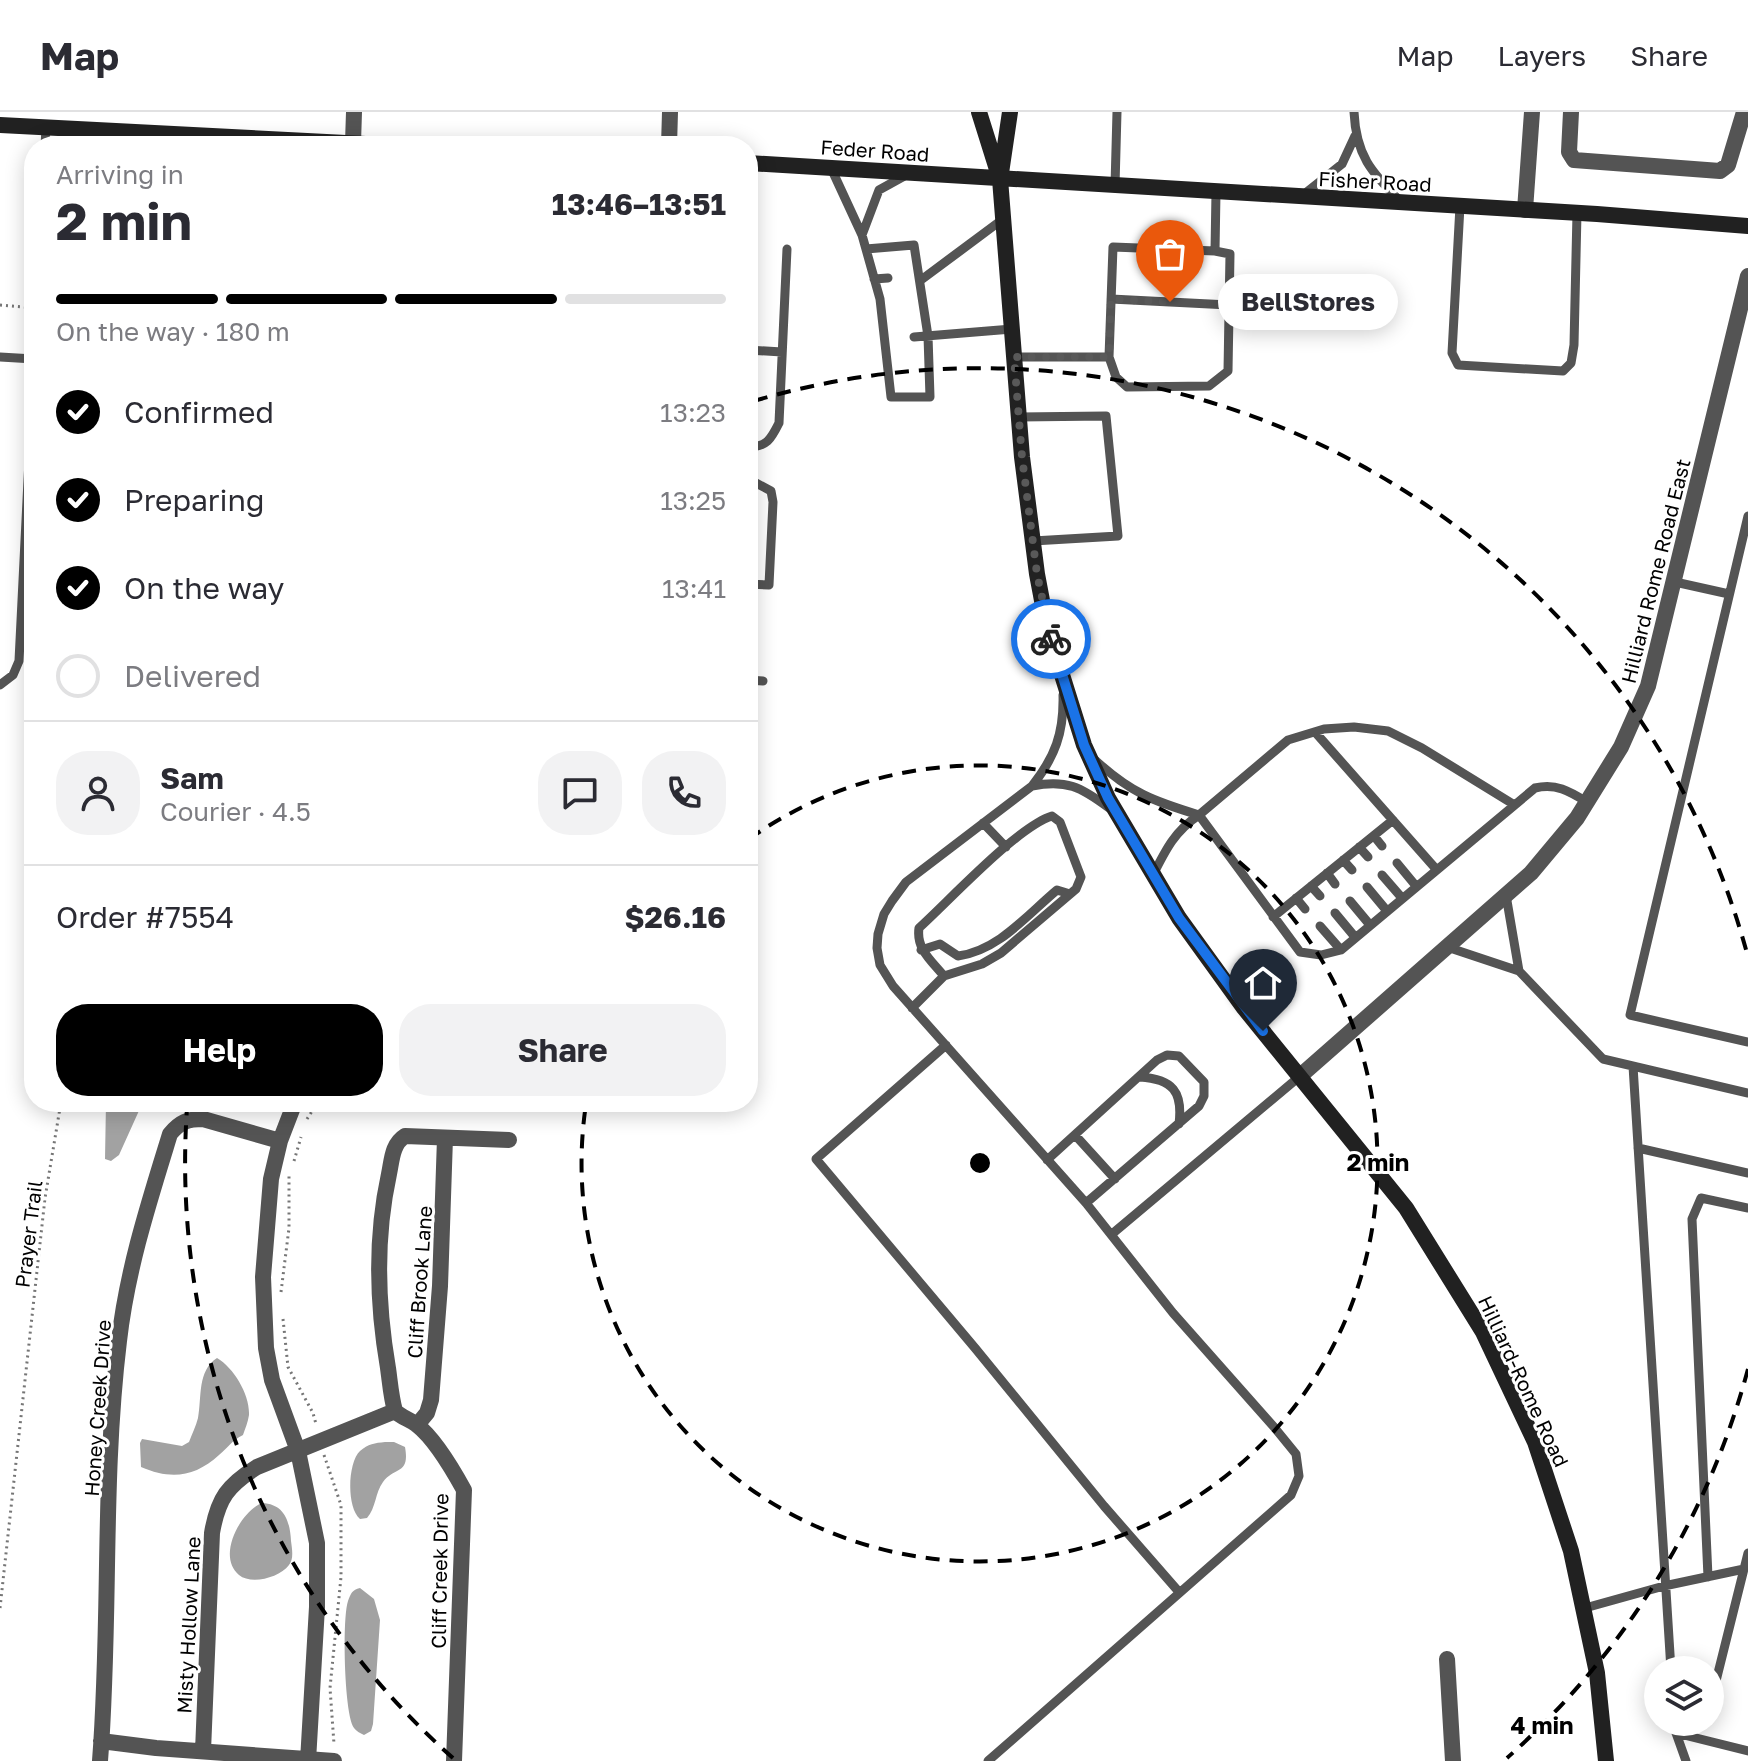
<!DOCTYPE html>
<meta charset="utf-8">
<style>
:root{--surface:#fff;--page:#f2f2f3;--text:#2b2b33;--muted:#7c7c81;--line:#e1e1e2;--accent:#000}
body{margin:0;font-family:"Golos Text",sans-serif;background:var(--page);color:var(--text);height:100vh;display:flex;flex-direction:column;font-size:30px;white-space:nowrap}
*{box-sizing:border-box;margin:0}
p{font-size:26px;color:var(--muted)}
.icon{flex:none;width:44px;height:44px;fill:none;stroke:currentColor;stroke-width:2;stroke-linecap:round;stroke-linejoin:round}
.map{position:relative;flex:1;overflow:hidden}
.panel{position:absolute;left:24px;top:24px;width:734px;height:976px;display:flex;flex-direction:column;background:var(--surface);border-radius:32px;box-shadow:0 4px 20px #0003}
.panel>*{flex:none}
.controls{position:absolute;left:1644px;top:1544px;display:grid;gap:16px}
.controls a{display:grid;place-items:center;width:80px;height:80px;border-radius:50%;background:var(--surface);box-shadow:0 4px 20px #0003;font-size:40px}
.pin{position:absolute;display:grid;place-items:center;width:68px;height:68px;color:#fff;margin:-82px -34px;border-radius:50% 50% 50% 0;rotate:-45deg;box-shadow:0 0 8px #0007}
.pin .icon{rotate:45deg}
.courier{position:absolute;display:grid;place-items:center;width:80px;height:80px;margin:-40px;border:6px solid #1a73e8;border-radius:50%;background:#fff;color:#222;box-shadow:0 2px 10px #0007}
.bubble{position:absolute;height:56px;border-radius:28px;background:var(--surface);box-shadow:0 4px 20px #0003;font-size:26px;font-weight:700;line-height:56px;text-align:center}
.overview em{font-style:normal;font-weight:700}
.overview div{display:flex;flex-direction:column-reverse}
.overview{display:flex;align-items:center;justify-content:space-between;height:136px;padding:0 32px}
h1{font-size:52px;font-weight:700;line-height:60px}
.bar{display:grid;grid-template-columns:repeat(4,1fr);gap:12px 8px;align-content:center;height:96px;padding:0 32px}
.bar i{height:10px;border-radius:6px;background:var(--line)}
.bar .selected{background:var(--accent)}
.bar p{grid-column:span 4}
.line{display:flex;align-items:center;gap:20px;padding:0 32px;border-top:2px solid var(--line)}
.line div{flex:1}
.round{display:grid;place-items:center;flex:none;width:84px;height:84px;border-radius:32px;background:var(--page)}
ol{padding:0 32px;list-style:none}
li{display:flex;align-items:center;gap:24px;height:88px}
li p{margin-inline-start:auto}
li .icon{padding:8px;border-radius:50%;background:var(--accent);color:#fff;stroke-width:4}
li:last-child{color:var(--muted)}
li i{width:44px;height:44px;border:4px solid var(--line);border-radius:50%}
.button{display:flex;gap:16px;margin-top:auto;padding:16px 32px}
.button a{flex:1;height:92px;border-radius:32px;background:var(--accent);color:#fff;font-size:32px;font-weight:700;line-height:92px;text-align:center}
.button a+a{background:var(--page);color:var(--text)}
header{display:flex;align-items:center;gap:48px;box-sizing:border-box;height:112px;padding:0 40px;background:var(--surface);border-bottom:2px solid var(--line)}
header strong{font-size:38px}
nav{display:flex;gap:44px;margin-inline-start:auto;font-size:28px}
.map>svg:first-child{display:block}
</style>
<header>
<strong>Map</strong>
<nav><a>Map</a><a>Layers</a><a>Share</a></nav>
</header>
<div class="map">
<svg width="1748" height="1649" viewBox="0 0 1748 1649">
<rect width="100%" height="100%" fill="#fff"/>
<path fill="#a2a2a2" d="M 106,990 L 153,990 L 142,992 L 119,1043 L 111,1049 L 105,1047 Z
M 217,1246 C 234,1256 250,1283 249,1303 C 248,1310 245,1317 243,1323 C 231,1329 229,1335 219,1343 C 195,1365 171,1368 141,1355 L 140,1331 L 142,1327 L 182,1334 L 189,1330 C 192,1322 196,1314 198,1306 C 202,1285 197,1259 217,1246 Z
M 385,1330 L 394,1330 L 405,1335 C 410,1363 395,1354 383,1370 C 375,1381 376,1396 367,1406 L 360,1407 C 346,1395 348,1350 360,1339 C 368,1332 375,1331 385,1330 Z
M 262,1391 C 285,1392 290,1410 291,1429 C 292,1437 294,1447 289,1453 C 279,1466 251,1473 239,1463 C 216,1444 241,1399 262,1391 Z
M 360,1476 L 374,1487 L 380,1508 L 373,1612 L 371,1619 L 364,1623 C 360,1621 356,1619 354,1616 C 344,1603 342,1506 348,1489 C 351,1481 352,1478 360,1476 Z"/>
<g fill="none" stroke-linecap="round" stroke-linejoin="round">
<path stroke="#767676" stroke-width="3" stroke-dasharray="2 4" stroke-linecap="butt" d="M 0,193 L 34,196
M 307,1007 L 318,990
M 294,1049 L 301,1025
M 281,1180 L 289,1116 L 289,1064
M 283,1207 L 288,1255 L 313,1301 L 316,1312
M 324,1343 L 341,1393 L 341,1465 L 330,1576 L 334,1632
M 0,1496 L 45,1086 L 61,990"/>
<path stroke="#545454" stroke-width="9" d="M 1354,0 C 1356,43 1371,60 1400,89
M 45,34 L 46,16
M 831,56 L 862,123 L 880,187 L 891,285 L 930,285 L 928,224 L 914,133 L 866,137
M 1115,74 L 1117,0
M 1303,83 L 1342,52 L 1355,24
M 1460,94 L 1452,241 L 1458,253 L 1563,259 L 1571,251 L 1574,233 L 1577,101
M 862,123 L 879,78 L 908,62
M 874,167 L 888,166
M 921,168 L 1003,107
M 1111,187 L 1229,193
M 914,225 L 1012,217
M 748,238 L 782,240
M 0,245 L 34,247
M 1014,245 L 1109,245 L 1113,135 L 1215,139 L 1216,80
M 1109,245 L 1116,265 L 1127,275 L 1209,274 L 1228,259 L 1230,142 L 1215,139
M 1019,305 L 1106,304 L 1118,424 L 1033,429
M 748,335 C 767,335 771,327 779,311 L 787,137
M 748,371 L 756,371 L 771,379 L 773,390 L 769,473 L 748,472
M 1748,404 L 1630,903 L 1748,930
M 1675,470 L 1729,482
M 748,568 L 763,569
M 0,573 L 13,563 L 19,549 L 34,248
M 1315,620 L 1436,757
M 1095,648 C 1131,681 1153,689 1199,703 C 1175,719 1166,737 1153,763
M 1032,674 C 1066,667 1081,675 1109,696
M 1513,692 L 1422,636 L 1388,619 L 1354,615 L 1324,617 L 1288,628 L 1199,703 L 1300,840 L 1321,843 L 1341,838 L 1535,676 C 1556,671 1569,679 1587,690
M 983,711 L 1006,735
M 1374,724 L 1382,734
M 1359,735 L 1368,745
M 1343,748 L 1352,758
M 1397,751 L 1416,774
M 748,754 L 751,754
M 1327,761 L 1335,772
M 1382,763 L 1402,786
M 1311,774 L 1320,784
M 1367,775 L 1387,799
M 1506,783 L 1519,859
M 1296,786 L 1305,797
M 1350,789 L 1370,813
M 1335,801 L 1355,825
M 1273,805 L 1393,708
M 1320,814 L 1341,838
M 1447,835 L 1519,859 L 1603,947 L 1748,981
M 921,838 L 940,832 L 958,844 C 998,839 1027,803 1057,778 L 1070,782
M 912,896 L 944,864 L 982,852 L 1001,841 L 1076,777 L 1081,765 L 1060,710 L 1052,704 C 1017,715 950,788 919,816 C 916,837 931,848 944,864
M 946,933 L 816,1047 L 975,1236 L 1104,1394 L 1179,1480
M 1633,954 L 1671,1558
M 1140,965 C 1173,967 1183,980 1179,1012
M 1075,1023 L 1115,1067
M 1638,1036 L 1748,1061
M 1047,1048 L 1157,948 L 1167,943 L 1179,944 L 1204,970 L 1204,984 L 1199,994 L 1086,1091
M 1112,1122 L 1299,965
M 1744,1457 L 1748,1441
M 1708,1465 L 1692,1107 L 1701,1086 L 1748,1096
M 1585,1496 L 1664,1474 L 1744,1457 L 1710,1593
M 1675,1610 L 1676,1621 L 1748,1639
M 1676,1621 L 1686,1649
M 988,1649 L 1291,1383 L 1299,1364 L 1296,1342 L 1274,1315 L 1173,1201 L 1086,1091 L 893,874 L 880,853 L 877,836 L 878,822 L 884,802 L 892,789 L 906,770 L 1032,674 C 1055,645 1064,621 1063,583"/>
<path stroke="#545454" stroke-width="16" d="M 1571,0 L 1569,40 L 1574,48 L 1720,59 L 1728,53 L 1744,0
M 353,31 L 354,0
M 669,34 L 670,0
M 1525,98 L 1532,0
M 1299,965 L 1531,761 L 1577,706 L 1621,635 L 1648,574 L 1748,164
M 295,990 L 280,1029 L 271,1067 L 263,1165 L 266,1236 L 272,1268 L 298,1339 L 317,1431 L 317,1495 L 308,1649
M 417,1313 L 427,1301 L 431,1288 L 440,1174 L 445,1026
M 1447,1547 L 1453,1649
M 101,1629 L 156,1636 L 334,1649
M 203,1639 L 212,1421 C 218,1386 228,1373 257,1355 L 395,1299
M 100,1649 C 111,1509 102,1368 119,1229 C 127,1158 149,1090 170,1022 C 180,1010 187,1007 203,1007 L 280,1029
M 454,1649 L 464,1378 C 453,1358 435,1327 417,1313 C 410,1307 402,1306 395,1299 C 391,1285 390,1270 388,1256 C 377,1192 375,1126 389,1062 C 392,1048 392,1032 405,1024 L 509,1028"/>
<path stroke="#212121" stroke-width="16" d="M 979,0 L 1000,67 L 1022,345 L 1037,462 L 1047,515 L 1084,633 L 1108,686 L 1179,806 L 1244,896 L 1406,1096 L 1483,1220 L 1535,1330 L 1571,1439 L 1597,1561 L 1606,1649
M 0,13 L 404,34
M 748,51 L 1597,102 L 1748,114
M 1001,61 L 1010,0"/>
</g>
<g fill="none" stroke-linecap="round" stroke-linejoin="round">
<path stroke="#595959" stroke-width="8" stroke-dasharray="0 14.4" d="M 1051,527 L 1037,462 L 1022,345 L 1014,245 L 1109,245 L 1111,187 L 1170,190"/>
<path stroke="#1a73e8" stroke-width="10" d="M 1051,527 L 1084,633 L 1108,686 L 1179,806 L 1263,919"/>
</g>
<g fill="none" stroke="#000" stroke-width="4" stroke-dasharray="14 10">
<path d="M749 727A398 398 0 1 1 586 992"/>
<path d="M1748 1257A795 795 0 0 1 1507 1646M453 1646A795 795 0 0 1 187 996M754 289A795 795 0 0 1 1748 845"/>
</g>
<g text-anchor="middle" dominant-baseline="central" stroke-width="6" stroke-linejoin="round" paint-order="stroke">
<g font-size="20" fill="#000" stroke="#fff">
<text transform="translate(875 38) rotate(4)">Feder Road</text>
<text transform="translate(1375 69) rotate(3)">Fisher Road</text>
<text transform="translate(1655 459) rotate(-76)">Hilliard Rome Road East</text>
<text transform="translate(28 1122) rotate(-83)">Prayer Trail</text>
<text transform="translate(419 1170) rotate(-86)">Cliff Brook Lane</text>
<text transform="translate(1524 1269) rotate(65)">Hilliard-Rome Road</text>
<text transform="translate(97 1296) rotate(-86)">Honey Creek Drive</text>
<text transform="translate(439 1459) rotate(-89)">Cliff Creek Drive</text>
<text transform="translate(188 1513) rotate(-87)">Misty Hollow Lane</text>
</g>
</g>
<circle cx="980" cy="1051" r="12" fill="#000" stroke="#fff" stroke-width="4"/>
<g font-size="24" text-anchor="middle" font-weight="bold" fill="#000" stroke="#fff" stroke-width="6" stroke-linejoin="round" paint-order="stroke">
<text x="1378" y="1059">2 min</text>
<text x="1542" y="1622">4 min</text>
</g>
</svg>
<div class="controls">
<a><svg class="icon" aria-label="layers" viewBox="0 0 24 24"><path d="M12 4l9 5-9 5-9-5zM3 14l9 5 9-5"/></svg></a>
</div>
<div class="pin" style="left:1170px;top:190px;background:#ea580c"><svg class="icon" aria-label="bag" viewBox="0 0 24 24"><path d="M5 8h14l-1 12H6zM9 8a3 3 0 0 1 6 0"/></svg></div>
<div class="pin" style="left:1263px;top:919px;background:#1f2937"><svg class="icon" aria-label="home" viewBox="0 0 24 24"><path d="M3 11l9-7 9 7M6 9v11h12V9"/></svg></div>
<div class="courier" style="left:1051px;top:527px"><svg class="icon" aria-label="bike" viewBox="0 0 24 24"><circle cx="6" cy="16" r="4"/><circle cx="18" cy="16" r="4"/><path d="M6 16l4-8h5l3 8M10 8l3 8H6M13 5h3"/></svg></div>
<div class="bubble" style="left:1218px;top:162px;width:180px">BellStores</div>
<section class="panel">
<div class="overview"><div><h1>2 min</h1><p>Arriving in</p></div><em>13:46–13:51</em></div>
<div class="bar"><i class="selected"></i><i class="selected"></i><i class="selected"></i><i></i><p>On the way · 180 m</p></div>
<ol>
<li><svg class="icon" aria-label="check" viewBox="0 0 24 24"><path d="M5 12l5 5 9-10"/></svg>Confirmed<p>13:23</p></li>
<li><svg class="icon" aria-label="check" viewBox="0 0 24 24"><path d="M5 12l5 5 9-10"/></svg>Preparing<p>13:25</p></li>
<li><svg class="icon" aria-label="check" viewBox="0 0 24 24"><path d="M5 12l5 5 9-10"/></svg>On the way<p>13:41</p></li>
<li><i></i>Delivered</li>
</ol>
<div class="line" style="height:144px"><a class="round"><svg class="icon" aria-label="person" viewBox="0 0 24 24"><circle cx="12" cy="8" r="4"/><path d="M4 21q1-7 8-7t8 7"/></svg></a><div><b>Sam</b><p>Courier · 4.5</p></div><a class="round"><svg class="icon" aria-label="chat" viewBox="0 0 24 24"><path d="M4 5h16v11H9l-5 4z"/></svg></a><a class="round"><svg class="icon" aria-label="phone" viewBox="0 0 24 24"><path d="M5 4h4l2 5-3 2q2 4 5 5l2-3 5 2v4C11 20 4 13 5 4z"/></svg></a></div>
<div class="line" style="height:104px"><div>Order #7554</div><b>$26.16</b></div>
<div class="button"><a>Help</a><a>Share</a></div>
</section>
</div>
